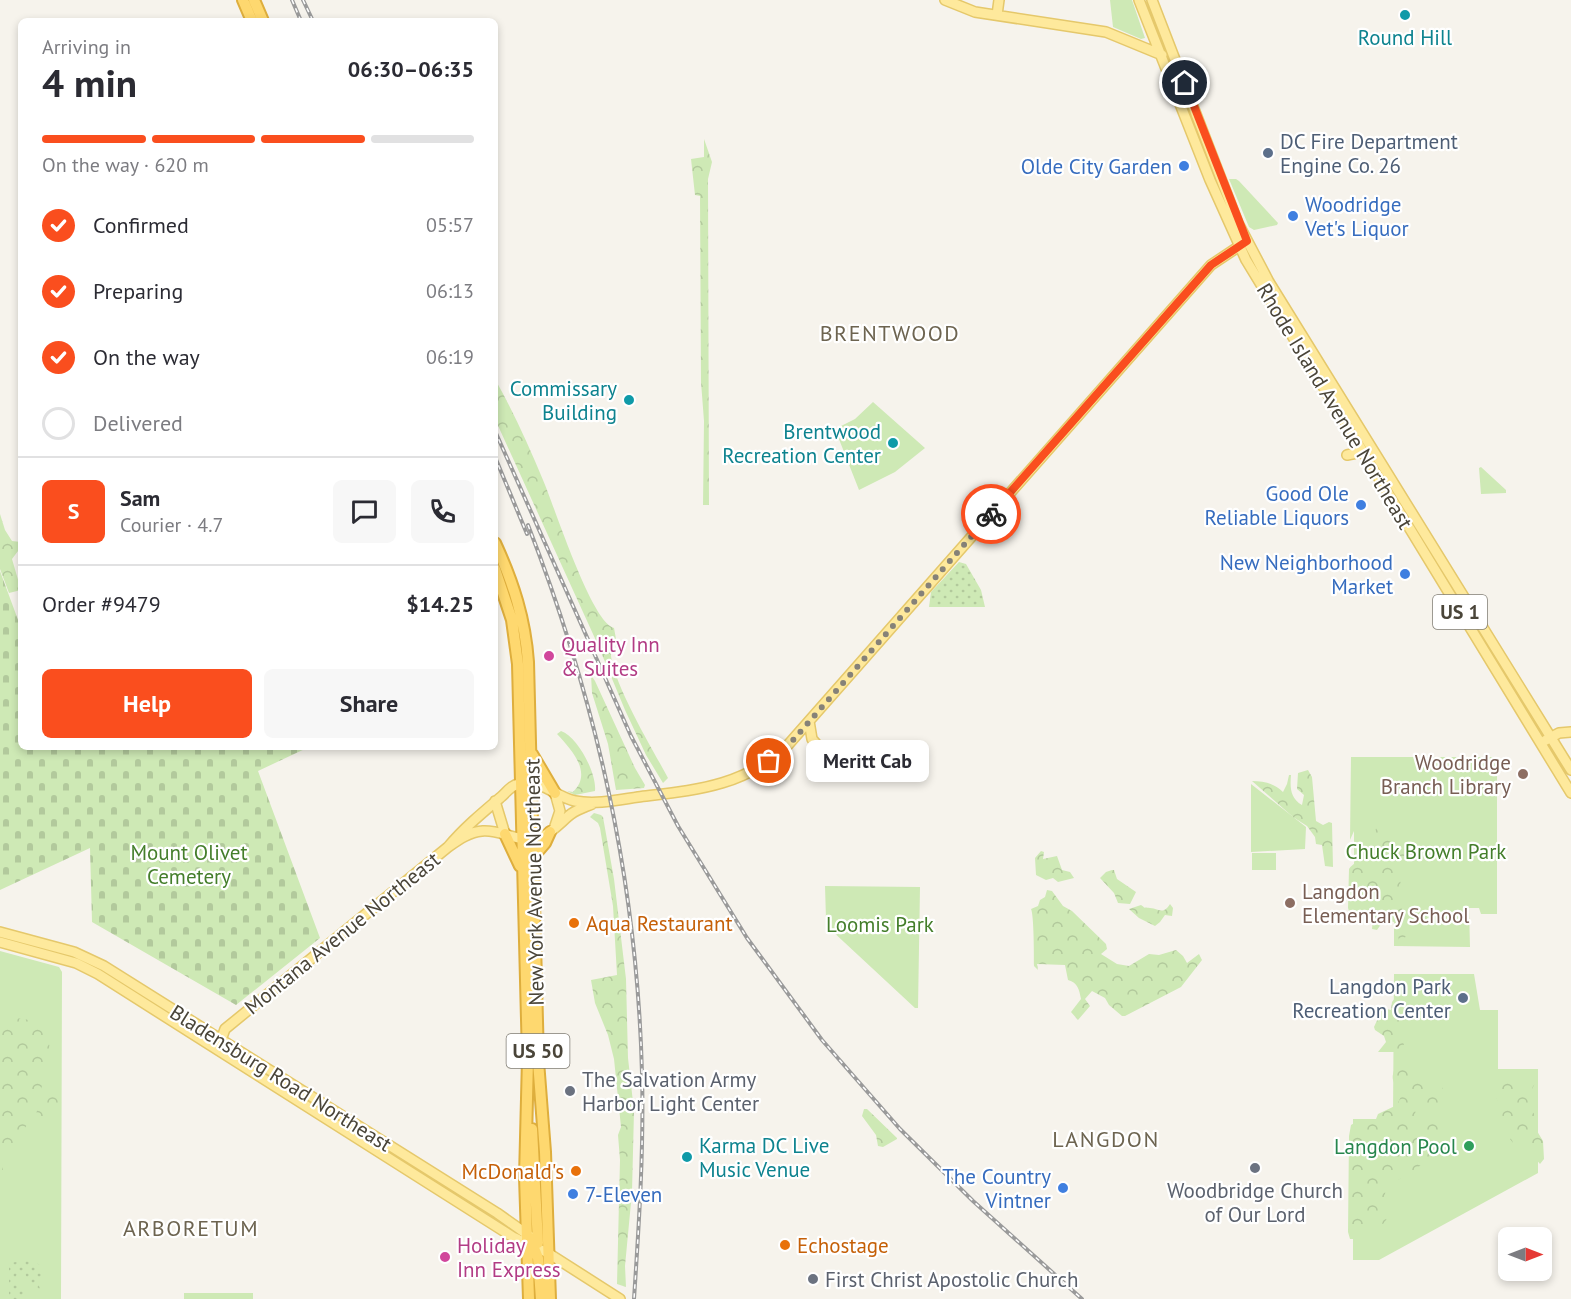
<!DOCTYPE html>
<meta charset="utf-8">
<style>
:root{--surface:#fff;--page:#f7f7f7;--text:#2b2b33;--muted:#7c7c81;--line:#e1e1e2;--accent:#fa4e1e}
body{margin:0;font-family:"PT Sans",sans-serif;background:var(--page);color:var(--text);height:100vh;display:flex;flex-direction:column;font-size:22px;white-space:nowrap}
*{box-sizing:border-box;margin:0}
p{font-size:20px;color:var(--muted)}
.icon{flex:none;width:33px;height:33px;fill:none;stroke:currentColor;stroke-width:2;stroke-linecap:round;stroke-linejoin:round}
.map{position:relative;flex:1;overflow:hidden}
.details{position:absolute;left:18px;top:18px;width:480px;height:732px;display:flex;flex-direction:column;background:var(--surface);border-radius:9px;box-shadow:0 3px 9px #0003}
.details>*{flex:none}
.needle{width:39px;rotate:90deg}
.fabs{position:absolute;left:1498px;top:1227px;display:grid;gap:12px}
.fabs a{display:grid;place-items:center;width:54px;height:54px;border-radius:9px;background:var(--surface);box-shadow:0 3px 9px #0003;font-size:30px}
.pin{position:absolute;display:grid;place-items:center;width:51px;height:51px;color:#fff;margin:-26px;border:3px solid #fff;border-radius:50%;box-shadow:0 2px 6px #0007}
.courier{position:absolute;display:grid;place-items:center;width:60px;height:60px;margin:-30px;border:4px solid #fa4e1e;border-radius:50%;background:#fff;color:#222;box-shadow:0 2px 8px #0007}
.bubble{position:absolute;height:42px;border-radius:9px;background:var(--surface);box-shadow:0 3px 9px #0003;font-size:20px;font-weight:700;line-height:42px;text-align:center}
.headline em{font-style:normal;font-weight:700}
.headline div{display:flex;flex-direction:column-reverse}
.headline{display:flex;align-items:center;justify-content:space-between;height:102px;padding:0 24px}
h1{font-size:39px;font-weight:700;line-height:45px}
.bar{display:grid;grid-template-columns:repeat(4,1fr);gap:9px 6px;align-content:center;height:72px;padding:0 24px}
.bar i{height:8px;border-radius:4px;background:var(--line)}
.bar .active{background:var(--accent)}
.bar p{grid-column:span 4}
.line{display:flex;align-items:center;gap:15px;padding:0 24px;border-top:2px solid var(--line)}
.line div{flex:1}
.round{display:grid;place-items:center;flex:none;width:63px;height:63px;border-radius:9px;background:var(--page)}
ol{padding:0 24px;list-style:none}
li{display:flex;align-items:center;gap:18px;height:66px}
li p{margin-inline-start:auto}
li .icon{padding:6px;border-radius:50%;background:var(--accent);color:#fff;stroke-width:4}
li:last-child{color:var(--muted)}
li i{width:33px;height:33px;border:3px solid var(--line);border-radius:50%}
.action{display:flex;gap:12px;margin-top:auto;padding:12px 24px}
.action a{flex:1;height:69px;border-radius:9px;background:var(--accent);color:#fff;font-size:24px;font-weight:700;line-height:69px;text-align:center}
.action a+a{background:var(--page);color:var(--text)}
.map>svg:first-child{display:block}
</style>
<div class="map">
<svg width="1571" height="1299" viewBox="0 0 1571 1299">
<defs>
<pattern id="forest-crowns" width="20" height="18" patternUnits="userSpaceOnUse" patternTransform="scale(1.5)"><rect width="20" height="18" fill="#cee9b5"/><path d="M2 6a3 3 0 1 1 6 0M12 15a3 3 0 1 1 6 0" fill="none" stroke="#b2c99c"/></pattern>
<pattern id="cemetery-stones" width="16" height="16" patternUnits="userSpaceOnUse" patternTransform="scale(1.5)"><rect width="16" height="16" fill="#cee9b5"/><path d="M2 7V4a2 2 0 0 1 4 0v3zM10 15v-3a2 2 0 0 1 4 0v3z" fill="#b2c99c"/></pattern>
<pattern id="garden-dots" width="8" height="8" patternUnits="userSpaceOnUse" patternTransform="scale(1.5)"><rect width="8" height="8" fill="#cee9b5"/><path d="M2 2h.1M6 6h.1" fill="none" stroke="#b2c99c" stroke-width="1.8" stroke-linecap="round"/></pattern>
</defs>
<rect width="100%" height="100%" fill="#f6f3ec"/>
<path fill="#cee9b5" d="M 1110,0 L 1132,0 L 1145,38 L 1141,39 L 1113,27 Z
M 1229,179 L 1236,179 L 1239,181 L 1278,223 L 1277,225 L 1254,230 L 1249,227 Z
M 873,402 L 925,448 L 895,472 L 859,490 L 835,429 L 855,419 Z
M 1481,467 L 1506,490 L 1506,493 L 1481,494 L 1479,468 Z
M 1351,757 L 1497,757 L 1497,914 L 1481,914 L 1479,908 L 1469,908 L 1470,947 L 1394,946 L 1394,919 L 1370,919 L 1369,901 L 1354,913 L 1354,831 L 1350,840 Z
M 1251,784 L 1306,827 L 1305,849 L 1251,852 Z
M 1252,853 L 1276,853 L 1276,870 L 1252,870 Z
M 825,886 L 920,887 L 918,1008 L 915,1008 L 830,929 L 826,919 Z
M 0,951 L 59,967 L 62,972 L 61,1299 L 0,1299 Z
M 1394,974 L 1474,974 L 1480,1010 L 1498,1010 L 1498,1069 L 1538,1069 L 1538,1173 L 1379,1260 L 1353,1260 L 1353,1119 L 1391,1119 L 1393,1116 Z
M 184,1293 L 253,1293 L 253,1299 L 184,1299 Z"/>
<path fill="url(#forest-crowns)" d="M 704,139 L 712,162 L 708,179 L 709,505 L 703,505 L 704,421 L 701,382 L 700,196 L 695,195 L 691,159 L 704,157 Z
M 495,379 C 513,411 529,446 543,480 C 554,505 591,622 614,628 L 616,639 C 615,640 612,646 611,647 C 606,673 655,753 668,778 L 663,783 L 646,755 L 625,710 L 598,645 L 495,419 Z
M 0,514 L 5,530 L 12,541 L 21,542 L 21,547 L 12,559 L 21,590 L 9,593 L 0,569 Z
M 591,675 L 595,681 L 635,768 L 645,785 L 644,788 L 616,790 L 608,744 L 592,693 Z
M 561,731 C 578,737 597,774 595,791 L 575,795 L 567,791 L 573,792 C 593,773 572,750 557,734 Z
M 1308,770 L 1312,777 L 1316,821 L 1323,825 L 1329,822 L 1332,823 L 1333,867 L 1325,866 L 1322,845 L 1316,844 L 1315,837 L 1307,826 L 1293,817 L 1252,781 C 1263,781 1274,783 1283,792 L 1287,784 L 1289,775 L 1291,775 C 1290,787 1290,798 1302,805 L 1304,795 L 1297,789 L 1298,773 Z
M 594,813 L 601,815 L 603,817 L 614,879 L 626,979 L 628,1058 L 634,1111 L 632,1192 L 625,1266 L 626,1287 L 617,1284 L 620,1160 L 618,1135 L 621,1127 L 614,1059 L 608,1035 L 595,1003 L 591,980 L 617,975 L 613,906 L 600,828 L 598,823 L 590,817 Z
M 1383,823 L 1394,827 C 1397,838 1387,844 1393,855 L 1399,854 L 1406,848 L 1407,850 L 1400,864 L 1401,905 L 1407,933 L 1404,940 L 1399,940 L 1394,922 L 1384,920 L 1377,930 L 1372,929 L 1373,919 L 1365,913 L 1349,911 L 1348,908 L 1349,869 C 1364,849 1376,876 1382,889 L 1386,888 C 1383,880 1378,873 1374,865 C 1369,853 1373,838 1377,825 Z
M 1041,851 L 1044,852 L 1043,859 L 1057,856 L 1062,870 L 1070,872 L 1074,878 L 1058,882 L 1053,878 L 1046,880 L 1036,875 L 1035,858 Z
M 1112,870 L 1114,870 L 1117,879 L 1136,892 L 1130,904 L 1118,903 L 1114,893 L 1100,878 L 1106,872 Z
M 1047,890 L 1052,891 L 1063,906 L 1072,911 L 1106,944 L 1107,949 L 1101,954 L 1117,964 L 1129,966 L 1149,954 L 1159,955 L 1176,950 L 1183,956 L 1187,963 L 1199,954 L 1202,960 L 1181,987 L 1125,1016 L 1122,1016 L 1109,1005 L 1105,998 L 1092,991 L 1085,999 L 1090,1006 L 1078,1020 L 1071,1012 L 1081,999 C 1079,989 1078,983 1068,980 L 1065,965 L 1037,964 L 1038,970 L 1034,966 C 1034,956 1034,915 1031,909 L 1038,906 L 1040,900 L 1045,897 Z
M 1170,904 L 1173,908 L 1172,916 L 1165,915 L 1160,922 L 1155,926 L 1139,918 L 1129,909 L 1141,905 C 1148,910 1141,906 1150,908 C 1160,909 1163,915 1170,904 Z
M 1395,998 L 1397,998 L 1401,1032 L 1410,1072 L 1425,1073 L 1428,1081 L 1440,1080 L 1445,1097 L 1436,1105 L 1416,1110 L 1415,1112 L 1418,1116 L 1437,1119 C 1449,1133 1435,1135 1432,1147 C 1430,1154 1432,1156 1426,1162 L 1387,1187 C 1380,1199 1395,1213 1383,1224 C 1377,1230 1373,1229 1365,1230 C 1361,1231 1357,1237 1354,1239 L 1350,1239 L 1348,1232 L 1349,1136 L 1351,1125 L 1356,1122 L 1376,1119 L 1378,1114 L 1397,1105 L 1402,1094 C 1386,1075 1395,1078 1397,1055 L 1394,1052 L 1378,1052 L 1386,1042 L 1384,1036 L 1375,1030 L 1374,1027 L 1380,1014 L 1375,1010 L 1378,1007 L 1391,1010 L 1392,1002 Z
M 0,1018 C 24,1018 42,1017 49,1044 C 51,1052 51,1060 49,1067 C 41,1088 19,1154 3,1165 L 3,1172 L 0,1173 Z
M 1490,1076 C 1503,1085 1517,1080 1531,1080 L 1535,1083 L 1530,1093 L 1530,1107 L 1537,1119 L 1537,1131 L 1543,1141 L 1544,1159 L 1540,1164 L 1529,1151 L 1514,1144 L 1510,1139 L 1511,1129 L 1509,1123 L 1503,1122 L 1501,1104 L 1480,1079 Z
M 51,1077 L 54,1077 C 57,1090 61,1098 59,1112 L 46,1116 L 46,1121 L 40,1125 L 38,1130 L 32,1131 L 30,1128 Z
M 864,1109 L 867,1109 L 897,1138 L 897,1139 L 883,1147 L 878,1146 L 876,1135 L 862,1116 Z"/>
<path fill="url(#cemetery-stones)" d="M 0,571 L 21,628 L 21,747 L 309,747 L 258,771 L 320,938 L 236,1005 L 92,922 L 90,848 L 0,890 Z"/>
<path fill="url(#garden-dots)" d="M 959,562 L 966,564 L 981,590 L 985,607 L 929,607 L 931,592 Z
M 24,1261 C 32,1261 46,1263 43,1276 C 42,1279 39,1282 39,1286 L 42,1294 L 34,1287 L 30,1287 L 25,1273 L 22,1275 L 17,1274 C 14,1279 20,1287 24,1292 L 21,1297 L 23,1299 L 9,1299 L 9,1263 Z"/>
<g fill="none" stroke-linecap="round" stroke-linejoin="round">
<defs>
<path id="major" d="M 945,0 L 975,12 L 1106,32 L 1162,55
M 1139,0 L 1210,180 L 1246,260 L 1571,793
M 1152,0 L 1238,223 L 1269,282 L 1571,770
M 997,15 L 999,0
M 1347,455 L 1362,452
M 809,721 L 812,739 L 819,747
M 1546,740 L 1559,733 L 1571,732
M 555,793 L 560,811 L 555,826
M 495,801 L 505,834
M 448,847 C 464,828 482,813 501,797 C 507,792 511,785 519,784 C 541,778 555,797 575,801 C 596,805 618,800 638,797 C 695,790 743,787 787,746 L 1211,265 L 1247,241
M 0,932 L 74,952 L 104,966 L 497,1213 L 531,1237
M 0,942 L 76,963 L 98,974 L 513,1237 L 548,1253 L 620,1299
M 220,1043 L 225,1029 L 448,847 C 458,840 469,832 482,831 C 502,829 521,845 541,837 C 553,832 562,821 571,814 C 578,809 585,807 592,804"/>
<path id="highway" d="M 243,0 L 252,21
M 254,0 L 263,21
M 495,543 C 513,582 525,619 528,662 L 538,1061 L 545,1152 L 550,1299
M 495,569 L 512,620 L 518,664 L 528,1059 L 525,1177 L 529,1299
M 532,754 L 555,793
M 505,834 L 520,866
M 533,857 L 545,843 L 550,832
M 532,1129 L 538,1243
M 530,1238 L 538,1258 L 541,1299"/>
</defs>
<use href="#major" stroke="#e5c86b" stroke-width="12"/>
<use href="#highway" stroke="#deae3d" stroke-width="14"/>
<use href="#major" stroke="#fee99c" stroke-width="9"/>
<use href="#highway" stroke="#fed86f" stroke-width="10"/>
<defs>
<path id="rail" d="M 292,0 L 301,21
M 303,0 L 313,21
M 495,431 L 631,736 L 678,826 L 747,938 L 822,1040 L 900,1129 L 973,1201 L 1082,1299
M 495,457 L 527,534
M 528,525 C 597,703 637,881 642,1073 C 644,1148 639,1224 634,1299"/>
</defs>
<use href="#rail" stroke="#9a9a9a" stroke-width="4"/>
<use href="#rail" stroke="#fff" stroke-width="1.5" stroke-dasharray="4.5" stroke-linecap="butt"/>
</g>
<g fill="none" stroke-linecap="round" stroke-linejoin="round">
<path stroke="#868278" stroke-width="6" stroke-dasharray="0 10.8" d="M 769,761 L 787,747 L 991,514"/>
<path stroke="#fa4e1e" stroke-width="8" d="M 991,514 L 1211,265 L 1247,241 L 1185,83"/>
</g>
<g fill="#0f9aa8" stroke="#fff" stroke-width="2">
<circle cx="1405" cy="15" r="6"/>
<circle cx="629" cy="400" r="6"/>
<circle cx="893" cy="443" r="6"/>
<circle cx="687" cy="1157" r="6"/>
</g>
<g fill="#5c6f8a" stroke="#fff" stroke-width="2">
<circle cx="1268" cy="153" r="6"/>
<circle cx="1463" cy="998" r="6"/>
</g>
<g fill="#3f7fe0" stroke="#fff" stroke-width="2">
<circle cx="1184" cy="166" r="6"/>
<circle cx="1293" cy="216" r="6"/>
<circle cx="1361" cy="505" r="6"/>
<circle cx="1405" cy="574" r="6"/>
<circle cx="1063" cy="1188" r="6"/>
<circle cx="573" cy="1194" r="6"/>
</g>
<g fill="#d1479c" stroke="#fff" stroke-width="2">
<circle cx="549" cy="656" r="6"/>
<circle cx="445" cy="1257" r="6"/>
</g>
<g fill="#8d6e63" stroke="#fff" stroke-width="2">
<circle cx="1523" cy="774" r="6"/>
<circle cx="1290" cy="903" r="6"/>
</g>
<g fill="#e8710a" stroke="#fff" stroke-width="2">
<circle cx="574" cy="923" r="6"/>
<circle cx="576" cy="1171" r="6"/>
<circle cx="785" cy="1245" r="6"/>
</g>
<g fill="#6b7280" stroke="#fff" stroke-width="2">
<circle cx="570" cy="1091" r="6"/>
<circle cx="1255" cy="1168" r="6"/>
<circle cx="813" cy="1279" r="6"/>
</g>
<circle fill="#2e9e5b" stroke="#fff" stroke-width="2" cx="1469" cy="1146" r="6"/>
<g text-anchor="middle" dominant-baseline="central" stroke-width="4.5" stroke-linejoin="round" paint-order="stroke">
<g fill="#fff" stroke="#807d74" stroke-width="1.5">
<rect x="1433" y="595" width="54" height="34" rx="4.5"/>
<rect x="506.5" y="1034" width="63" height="34" rx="4.5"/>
</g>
<g font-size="20" font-weight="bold" fill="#4a4539">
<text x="1460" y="612">US 1</text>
<text x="538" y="1051">US 50</text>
</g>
<g font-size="21" fill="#0d838f" stroke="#fff" text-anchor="end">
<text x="1405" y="37" text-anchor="middle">Round Hill</text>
<text x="617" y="388">Commissary<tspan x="617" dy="24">Building</tspan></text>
<text x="881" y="431">Brentwood<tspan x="881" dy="24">Recreation Center</tspan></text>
<text x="699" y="1145" text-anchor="start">Karma DC Live<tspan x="699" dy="24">Music Venue</tspan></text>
</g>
<g font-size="21" fill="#4e5e75" stroke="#fff" text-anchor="start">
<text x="1280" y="141">DC Fire Department<tspan x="1280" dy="24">Engine Co. 26</tspan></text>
<text x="1451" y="986" text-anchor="end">Langdon Park<tspan x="1451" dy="24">Recreation Center</tspan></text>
</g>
<g font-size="21" fill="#366cbe" stroke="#fff" text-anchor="end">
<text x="1172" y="166">Olde City Garden</text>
<text x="1305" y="204" text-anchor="start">Woodridge<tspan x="1305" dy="24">Vet's Liquor</tspan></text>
<text x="1349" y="493">Good Ole<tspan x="1349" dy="24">Reliable Liquors</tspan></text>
<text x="1393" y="562">New Neighborhood<tspan x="1393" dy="24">Market</tspan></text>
<text x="1051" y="1176">The Country<tspan x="1051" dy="24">Vintner</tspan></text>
<text x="585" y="1194" text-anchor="start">7-Eleven</text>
</g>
<g font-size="21" fill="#4a4539" stroke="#fff">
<text transform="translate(1335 406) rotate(59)">Rhode Island Avenue Northeast</text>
<text transform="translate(534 882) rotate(-91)">New York Avenue Northeast</text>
<text transform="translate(342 933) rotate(-39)">Montana Avenue Northeast</text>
<text transform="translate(281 1078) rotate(32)">Bladensburg Road Northeast</text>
</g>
<g font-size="21" fill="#b23c85" stroke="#fff" text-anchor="start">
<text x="561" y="644">Quality Inn<tspan x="561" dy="24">&amp; Suites</tspan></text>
<text x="457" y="1245">Holiday<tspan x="457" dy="24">Inn Express</tspan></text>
</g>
<g font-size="21" fill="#785e54" stroke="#fff" text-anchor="end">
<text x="1511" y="762">Woodridge<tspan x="1511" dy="24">Branch Library</tspan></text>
<text x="1302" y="891" text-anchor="start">Langdon<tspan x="1302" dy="24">Elementary School</tspan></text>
</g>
<g font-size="21" fill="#447e2b" stroke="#fff">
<text x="1426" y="851">Chuck Brown Park</text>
<text x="189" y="852">Mount Olivet<tspan x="189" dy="24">Cemetery</tspan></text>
<text x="880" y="924">Loomis Park</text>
</g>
<g font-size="21" fill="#c56008" stroke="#fff" text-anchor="start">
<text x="586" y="923">Aqua Restaurant</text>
<text x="564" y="1171" text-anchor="end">McDonald's</text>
<text x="797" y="1245">Echostage</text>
</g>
<g font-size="21" fill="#5b616d" stroke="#fff" text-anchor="start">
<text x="582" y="1079">The Salvation Army<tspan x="582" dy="24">Harbor Light Center</tspan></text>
<text x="1255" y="1190" text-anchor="middle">Woodbridge Church<tspan x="1255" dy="24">of Our Lord</tspan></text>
<text x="825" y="1279">First Christ Apostolic Church</text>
</g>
<g font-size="21" fill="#27864d" stroke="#fff" text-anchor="end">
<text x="1457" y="1146">Langdon Pool</text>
</g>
<g font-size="22" letter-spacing="1.5" fill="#6d6450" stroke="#fff">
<text x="890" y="333">BRENTWOOD</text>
<text x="1106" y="1139">LANGDON</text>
<text x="191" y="1228">ARBORETUM</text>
</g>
</g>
</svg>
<div class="fabs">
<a><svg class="needle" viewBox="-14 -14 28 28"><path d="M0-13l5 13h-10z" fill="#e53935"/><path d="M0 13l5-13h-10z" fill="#7c7c81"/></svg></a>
</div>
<div class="pin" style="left:769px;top:761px;background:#ea580c"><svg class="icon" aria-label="bag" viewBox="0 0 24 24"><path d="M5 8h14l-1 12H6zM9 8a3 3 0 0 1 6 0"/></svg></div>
<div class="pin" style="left:1185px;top:83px;background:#1f2937"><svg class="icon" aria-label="home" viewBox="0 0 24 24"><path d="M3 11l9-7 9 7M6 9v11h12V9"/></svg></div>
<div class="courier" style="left:991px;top:514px"><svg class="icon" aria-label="bike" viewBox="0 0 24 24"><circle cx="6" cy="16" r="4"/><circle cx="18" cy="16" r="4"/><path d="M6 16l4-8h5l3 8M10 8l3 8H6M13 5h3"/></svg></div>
<div class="bubble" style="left:806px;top:740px;width:123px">Meritt Cab</div>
<section class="details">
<div class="headline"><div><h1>4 min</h1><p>Arriving in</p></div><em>06:30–06:35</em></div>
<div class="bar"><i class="active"></i><i class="active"></i><i class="active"></i><i></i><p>On the way · 620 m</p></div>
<ol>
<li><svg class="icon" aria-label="check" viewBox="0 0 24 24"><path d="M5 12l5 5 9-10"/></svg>Confirmed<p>05:57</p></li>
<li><svg class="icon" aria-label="check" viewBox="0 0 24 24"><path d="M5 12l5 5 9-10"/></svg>Preparing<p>06:13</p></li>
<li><svg class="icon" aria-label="check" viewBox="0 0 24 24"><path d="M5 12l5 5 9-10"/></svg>On the way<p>06:19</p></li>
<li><i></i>Delivered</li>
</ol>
<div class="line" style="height:108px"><b class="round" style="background:var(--accent);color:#fff">S</b><div><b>Sam</b><p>Courier · 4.7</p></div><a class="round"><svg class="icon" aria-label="chat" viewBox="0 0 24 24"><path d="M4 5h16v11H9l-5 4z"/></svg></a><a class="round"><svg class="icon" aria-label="phone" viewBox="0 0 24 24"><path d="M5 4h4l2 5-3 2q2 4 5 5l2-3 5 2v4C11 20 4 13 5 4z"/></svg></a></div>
<div class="line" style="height:78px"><div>Order #9479</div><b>$14.25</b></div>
<div class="action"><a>Help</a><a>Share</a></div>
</section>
</div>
